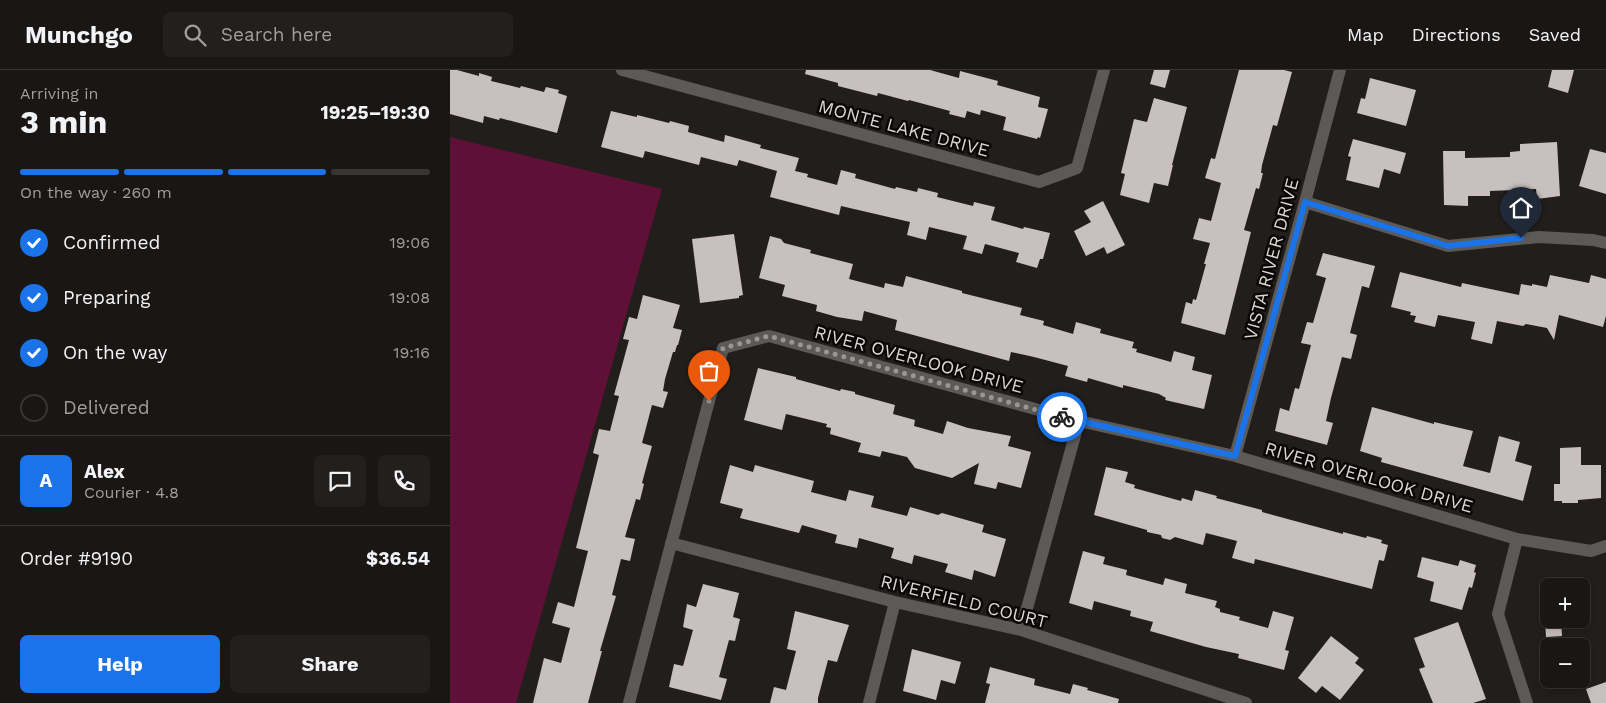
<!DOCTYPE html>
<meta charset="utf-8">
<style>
:root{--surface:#1a1614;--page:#231f1d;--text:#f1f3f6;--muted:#9f9fa0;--line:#383534;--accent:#1a73e8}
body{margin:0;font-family:"Work Sans",sans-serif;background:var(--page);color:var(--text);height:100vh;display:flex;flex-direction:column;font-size:19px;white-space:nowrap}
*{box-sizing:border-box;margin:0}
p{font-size:16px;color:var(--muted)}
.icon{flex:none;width:28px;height:28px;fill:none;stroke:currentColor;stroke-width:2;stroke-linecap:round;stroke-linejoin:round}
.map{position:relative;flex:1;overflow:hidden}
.side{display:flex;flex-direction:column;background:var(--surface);width:450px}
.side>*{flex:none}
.fabs{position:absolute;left:1090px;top:508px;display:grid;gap:10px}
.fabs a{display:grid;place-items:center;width:50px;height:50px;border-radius:8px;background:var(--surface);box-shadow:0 2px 8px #0003,0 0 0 1px var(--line);font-size:25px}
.pin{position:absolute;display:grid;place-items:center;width:42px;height:42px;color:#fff;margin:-51px -21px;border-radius:50% 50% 50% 0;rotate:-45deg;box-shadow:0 0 5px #0007}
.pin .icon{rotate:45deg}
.courier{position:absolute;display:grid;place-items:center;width:50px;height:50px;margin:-25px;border:4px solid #1a73e8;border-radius:50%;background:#fff;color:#222;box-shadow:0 1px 6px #0007}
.headline em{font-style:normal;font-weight:700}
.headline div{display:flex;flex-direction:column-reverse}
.headline{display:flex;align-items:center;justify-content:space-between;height:85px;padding:0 20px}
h1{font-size:32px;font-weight:700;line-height:38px}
.bar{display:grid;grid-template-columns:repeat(4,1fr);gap:8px 5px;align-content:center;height:60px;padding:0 20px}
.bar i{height:6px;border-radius:4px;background:var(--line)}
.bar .on{background:var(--accent)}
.bar p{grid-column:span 4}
.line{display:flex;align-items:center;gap:12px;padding:0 20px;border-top:1px solid var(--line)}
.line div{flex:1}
.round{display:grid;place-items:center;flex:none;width:52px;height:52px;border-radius:8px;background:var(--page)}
ol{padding:0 20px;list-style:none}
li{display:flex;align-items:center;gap:15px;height:55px}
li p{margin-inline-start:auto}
li .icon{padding:5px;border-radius:50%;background:var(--accent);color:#fff;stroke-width:4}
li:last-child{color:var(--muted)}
li i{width:28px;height:28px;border:2px solid var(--line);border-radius:50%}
.action{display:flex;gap:10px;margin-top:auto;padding:10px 20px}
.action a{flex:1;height:58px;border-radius:8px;background:var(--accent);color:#fff;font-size:20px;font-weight:700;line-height:58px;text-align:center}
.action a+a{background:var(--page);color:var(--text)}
header{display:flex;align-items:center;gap:30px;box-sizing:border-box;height:70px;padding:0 25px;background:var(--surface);border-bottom:1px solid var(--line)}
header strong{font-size:24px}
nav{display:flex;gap:28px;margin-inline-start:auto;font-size:18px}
.search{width:350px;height:45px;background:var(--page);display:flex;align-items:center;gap:12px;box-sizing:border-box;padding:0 18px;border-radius:8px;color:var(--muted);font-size:19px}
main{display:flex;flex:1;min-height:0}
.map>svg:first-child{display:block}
</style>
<header>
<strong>Munchgo</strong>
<div class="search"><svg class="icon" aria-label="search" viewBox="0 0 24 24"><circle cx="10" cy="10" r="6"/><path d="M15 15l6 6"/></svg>Search here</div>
<nav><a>Map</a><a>Directions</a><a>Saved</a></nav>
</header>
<main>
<section class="side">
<div class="headline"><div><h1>3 min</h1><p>Arriving in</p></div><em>19:25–19:30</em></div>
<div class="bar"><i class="on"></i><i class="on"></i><i class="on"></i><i></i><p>On the way · 260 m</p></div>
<ol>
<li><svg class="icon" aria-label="check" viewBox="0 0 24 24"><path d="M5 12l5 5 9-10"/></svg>Confirmed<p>19:06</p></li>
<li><svg class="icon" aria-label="check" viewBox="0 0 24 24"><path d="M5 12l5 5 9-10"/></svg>Preparing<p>19:08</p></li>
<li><svg class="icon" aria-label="check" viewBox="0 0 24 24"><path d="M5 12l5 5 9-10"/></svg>On the way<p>19:16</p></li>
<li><i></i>Delivered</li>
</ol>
<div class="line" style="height:90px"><b class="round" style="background:var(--accent);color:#fff">A</b><div><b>Alex</b><p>Courier · 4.8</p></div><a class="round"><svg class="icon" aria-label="chat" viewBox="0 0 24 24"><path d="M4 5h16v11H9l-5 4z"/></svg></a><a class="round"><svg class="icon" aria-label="phone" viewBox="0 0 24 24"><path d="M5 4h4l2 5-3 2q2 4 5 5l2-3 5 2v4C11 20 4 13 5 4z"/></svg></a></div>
<div class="line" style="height:65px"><div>Order #9190</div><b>$36.54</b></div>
<div class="action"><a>Help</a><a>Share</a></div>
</section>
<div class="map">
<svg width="1156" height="633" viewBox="0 0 1156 633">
<rect width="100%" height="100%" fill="#221e1b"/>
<path fill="#5f1037" d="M 0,67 L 212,119 L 66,633 L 0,633 Z"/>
<path fill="#c7c0bf" d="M 0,0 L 7,0 L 29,6 L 29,3 L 42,7 L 41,11 L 70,18 L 71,16 L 94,22 L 96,17 L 109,20 L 108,23 L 117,26 L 107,63 L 50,48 L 49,50 L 34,46 L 33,53 L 0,44 Z
M 356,0 L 480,0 L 509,8 L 510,1 L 548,11 L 547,15 L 590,27 L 588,37 L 598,39 L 590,68 L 588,67 L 587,69 L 553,60 L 556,47 L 531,40 L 530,45 L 517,41 L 515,48 L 499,44 L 500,41 L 459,30 L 458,31 L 428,23 L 427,26 L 388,16 L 388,13 L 355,4 Z
M 704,0 L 720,0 L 715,18 L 700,14 Z
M 789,0 L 834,0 L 842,2 L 827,56 L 823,55 L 812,95 L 811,103 L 813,103 L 809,119 L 806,118 L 794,160 L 801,162 L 775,265 L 731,253 L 736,232 L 742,234 L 743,229 L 746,230 L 756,194 L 754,194 L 760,173 L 743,169 L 749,148 L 761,151 L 771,113 L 755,108 L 761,88 L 765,89 Z
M 1102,0 L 1124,0 L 1118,23 L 1098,17 Z
M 920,8 L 966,20 L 956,56 L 907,43 L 911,28 L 915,29 Z
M 704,28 L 737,37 L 722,95 L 723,95 L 718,116 L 704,113 L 699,133 L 670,125 L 675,104 L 671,103 L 684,49 L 697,52 Z
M 161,41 L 182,46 L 187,47 L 187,45 L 219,53 L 220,51 L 239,56 L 238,62 L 274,72 L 275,65 L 311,75 L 310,78 L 349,88 L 345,101 L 358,104 L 357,107 L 387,115 L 391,100 L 406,104 L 405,108 L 445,119 L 446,117 L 467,122 L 468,118 L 488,123 L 487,127 L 523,136 L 524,132 L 545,137 L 541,150 L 573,159 L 574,157 L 600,163 L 593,189 L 590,189 L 587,198 L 566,192 L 569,183 L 535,174 L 532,184 L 513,179 L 517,166 L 479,157 L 476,170 L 457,165 L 460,152 L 391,136 L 389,145 L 320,127 L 327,101 L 289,90 L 287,96 L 251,87 L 249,95 L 195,81 L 193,88 L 151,77 Z
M 903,69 L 956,83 L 950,104 L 934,99 L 929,118 L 896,110 L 901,87 L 898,86 Z
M 1107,72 L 1110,126 L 1087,129 L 1086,119 L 1040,121 L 1040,126 L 1018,126 L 1018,136 L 994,135 L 993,81 L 1015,81 L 1015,88 L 1060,87 L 1060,82 L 1070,81 L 1070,74 Z
M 1140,79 L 1156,83 L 1156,124 L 1129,116 Z
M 653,131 L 675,175 L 657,184 L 654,177 L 636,186 L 624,161 L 641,152 L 634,141 Z
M 284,164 L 293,225 L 289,226 L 289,228 L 250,233 L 242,169 Z
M 320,166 L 331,169 L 334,173 L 361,180 L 360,183 L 403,194 L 399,209 L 434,218 L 435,213 L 453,217 L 456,206 L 512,221 L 512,223 L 572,238 L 570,245 L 594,251 L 593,255 L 623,264 L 626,252 L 651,259 L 650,263 L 684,272 L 682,278 L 687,279 L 686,282 L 721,292 L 724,281 L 745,287 L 742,300 L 762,305 L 754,339 L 715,330 L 716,328 L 709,324 L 673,315 L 673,318 L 638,308 L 637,312 L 615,306 L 618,296 L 584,287 L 561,282 L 559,291 L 445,260 L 447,250 L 414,241 L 412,251 L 387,247 L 366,241 L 367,235 L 332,226 L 335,215 L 309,208 Z
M 873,183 L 925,196 L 919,218 L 912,216 L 900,263 L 907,265 L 901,289 L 892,287 L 881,328 L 876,351 L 883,353 L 877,375 L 825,361 L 830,338 L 839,341 L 845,318 L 849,319 L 861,275 L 851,273 L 857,252 L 863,253 L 876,208 L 866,205 Z
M 950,202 L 1011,217 L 1012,213 L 1069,225 L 1071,214 L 1082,216 L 1082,214 L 1097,217 L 1100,205 L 1139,213 L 1141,205 L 1156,209 L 1156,246 L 1153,257 L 1109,245 L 1104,270 L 1097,258 L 1076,254 L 1073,256 L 1047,251 L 1042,274 L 1021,269 L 1025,252 L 988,245 L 985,257 L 964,252 L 966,246 L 960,245 L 961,242 L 941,237 Z
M 193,225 L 230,235 L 223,258 L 232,260 L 228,275 L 227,275 L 225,282 L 223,282 L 215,309 L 213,321 L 218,322 L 213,338 L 202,335 L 192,373 L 202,376 L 192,413 L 194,414 L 190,430 L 186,429 L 175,467 L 185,469 L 180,491 L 171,489 L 162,525 L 166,526 L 150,581 L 152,581 L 138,633 L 83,633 L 94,588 L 111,593 L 120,558 L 102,553 L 108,532 L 124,537 L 138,481 L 126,478 L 149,385 L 143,383 L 149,359 L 160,361 L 169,326 L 164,325 L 179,270 L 173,269 L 179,247 L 187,249 Z
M 308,298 L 346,307 L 346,309 L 390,321 L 391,319 L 405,322 L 405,324 L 445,335 L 443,344 L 465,350 L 464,356 L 493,364 L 497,351 L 518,358 L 561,366 L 558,376 L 581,382 L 571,418 L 548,412 L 546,419 L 524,414 L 529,393 L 502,408 L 465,398 L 457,387 L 432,381 L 430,387 L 408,382 L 411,373 L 380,364 L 381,358 L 376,357 L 377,354 L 336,344 L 332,360 L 294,350 Z
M 922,337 L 984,354 L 984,352 L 1023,361 L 1013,396 L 1040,403 L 1049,366 L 1070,372 L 1065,391 L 1082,396 L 1073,431 L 931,392 L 932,388 L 910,381 Z
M 1131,377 L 1131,395 L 1151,395 L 1151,428 L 1128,430 L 1128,433 L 1112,433 L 1112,431 L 1104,431 L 1104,414 L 1110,414 L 1110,378 Z
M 280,395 L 303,402 L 305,395 L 364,411 L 361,422 L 396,431 L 399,420 L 424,426 L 421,437 L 457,446 L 460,437 L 488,445 L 492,443 L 534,455 L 532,462 L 556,469 L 545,507 L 524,500 L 522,510 L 495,502 L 498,494 L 464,485 L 462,494 L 441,488 L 444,478 L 409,468 L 407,478 L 385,473 L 387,465 L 352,455 L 349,463 L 290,448 L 293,439 L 270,433 Z
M 656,397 L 678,402 L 675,412 L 685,415 L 684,418 L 731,431 L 732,428 L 742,431 L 745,420 L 767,426 L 766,428 L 812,440 L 812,442 L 893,464 L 893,462 L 916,468 L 917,466 L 932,470 L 931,473 L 938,475 L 934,491 L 929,490 L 922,519 L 805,489 L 804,494 L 782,488 L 787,471 L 756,463 L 753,475 L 725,467 L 720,470 L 712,468 L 711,465 L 697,462 L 697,460 L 644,445 Z
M 633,481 L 655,487 L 653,494 L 677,500 L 676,505 L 713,515 L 715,508 L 737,514 L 735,523 L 767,531 L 765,537 L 770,539 L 770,542 L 790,547 L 789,550 L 818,558 L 823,541 L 844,547 L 835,580 L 839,581 L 834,600 L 788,588 L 789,584 L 756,577 L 700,561 L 703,552 L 680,546 L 681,541 L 644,531 L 642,540 L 619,533 Z
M 972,487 L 1008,496 L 1010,490 L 1026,495 L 1024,502 L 1026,503 L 1022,518 L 1019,517 L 1012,540 L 980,531 L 984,512 L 967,507 Z
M 253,514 L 289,523 L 283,547 L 290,549 L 285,571 L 279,570 L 269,607 L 277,609 L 271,630 L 219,617 L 224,594 L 233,596 L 243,560 L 233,557 L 237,534 L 246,537 Z
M 345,541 L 399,555 L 394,570 L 387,592 L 378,590 L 368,628 L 368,633 L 320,633 L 324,617 L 336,620 L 346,581 L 337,579 Z
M 1095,549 L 1111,549 L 1112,566 L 1096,567 Z
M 1008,552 L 1036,629 L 1023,633 L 983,633 L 969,599 L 975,597 L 964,568 Z
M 881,566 L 909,588 L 905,593 L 914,600 L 890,630 L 872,616 L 866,623 L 848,608 Z
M 462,579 L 511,592 L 505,614 L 491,610 L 486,630 L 453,621 Z
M 540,597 L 585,609 L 584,615 L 620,624 L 623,614 L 638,618 L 637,620 L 669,629 L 668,633 L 535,633 L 540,614 L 536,613 Z
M 1156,612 L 1156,633 L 1141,633 L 1136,619 Z"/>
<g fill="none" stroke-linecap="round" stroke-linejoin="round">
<path stroke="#5b5a58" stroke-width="12" d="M 172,0 L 589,112 L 627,98 L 654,0
M 855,132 L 998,176 L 1089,167 L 1143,170 L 1156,173
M 785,386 L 855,132 L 890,0
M 1067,469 L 1048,544 L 1077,633
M 221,473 L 445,532 L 571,560 L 796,633
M 571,560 L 629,351
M 179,633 L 273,278 L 319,266 L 629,351 L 785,386 L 1067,469 L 1141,481 L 1156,476
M 419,633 L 445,532"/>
</g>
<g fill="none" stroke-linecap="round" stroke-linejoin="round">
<path stroke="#9a9694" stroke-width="5" stroke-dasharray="0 9" d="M 259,331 L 273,278 L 319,266 L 612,347"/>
<path stroke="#1a73e8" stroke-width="6" d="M 612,347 L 785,386 L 855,132 L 998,176 L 1071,168"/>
</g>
<g text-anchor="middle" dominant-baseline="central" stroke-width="5" stroke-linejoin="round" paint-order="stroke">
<g font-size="18" fill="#dad7d5" stroke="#0a0807">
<text transform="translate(454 58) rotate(15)">MONTE LAKE DRIVE</text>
<text transform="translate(821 189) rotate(-75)">VISTA RIVER DRIVE</text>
<text transform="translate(469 289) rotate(15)">RIVER OVERLOOK DRIVE</text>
<text transform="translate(919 407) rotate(16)">RIVER OVERLOOK DRIVE</text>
<text transform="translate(514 531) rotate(14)">RIVERFIELD COURT</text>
</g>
</g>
</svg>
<div class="fabs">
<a>+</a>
<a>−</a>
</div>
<div class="pin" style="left:259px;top:331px;background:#ea580c"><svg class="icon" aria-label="bag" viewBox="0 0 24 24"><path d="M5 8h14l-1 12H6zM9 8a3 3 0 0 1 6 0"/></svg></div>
<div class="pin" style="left:1071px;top:168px;background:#1f2937"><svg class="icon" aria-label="home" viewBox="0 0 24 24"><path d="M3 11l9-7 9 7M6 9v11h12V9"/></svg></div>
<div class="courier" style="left:612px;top:347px"><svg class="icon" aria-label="bike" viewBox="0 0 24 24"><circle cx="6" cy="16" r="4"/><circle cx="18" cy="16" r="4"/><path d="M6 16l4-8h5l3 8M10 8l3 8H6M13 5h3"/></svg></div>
</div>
</main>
